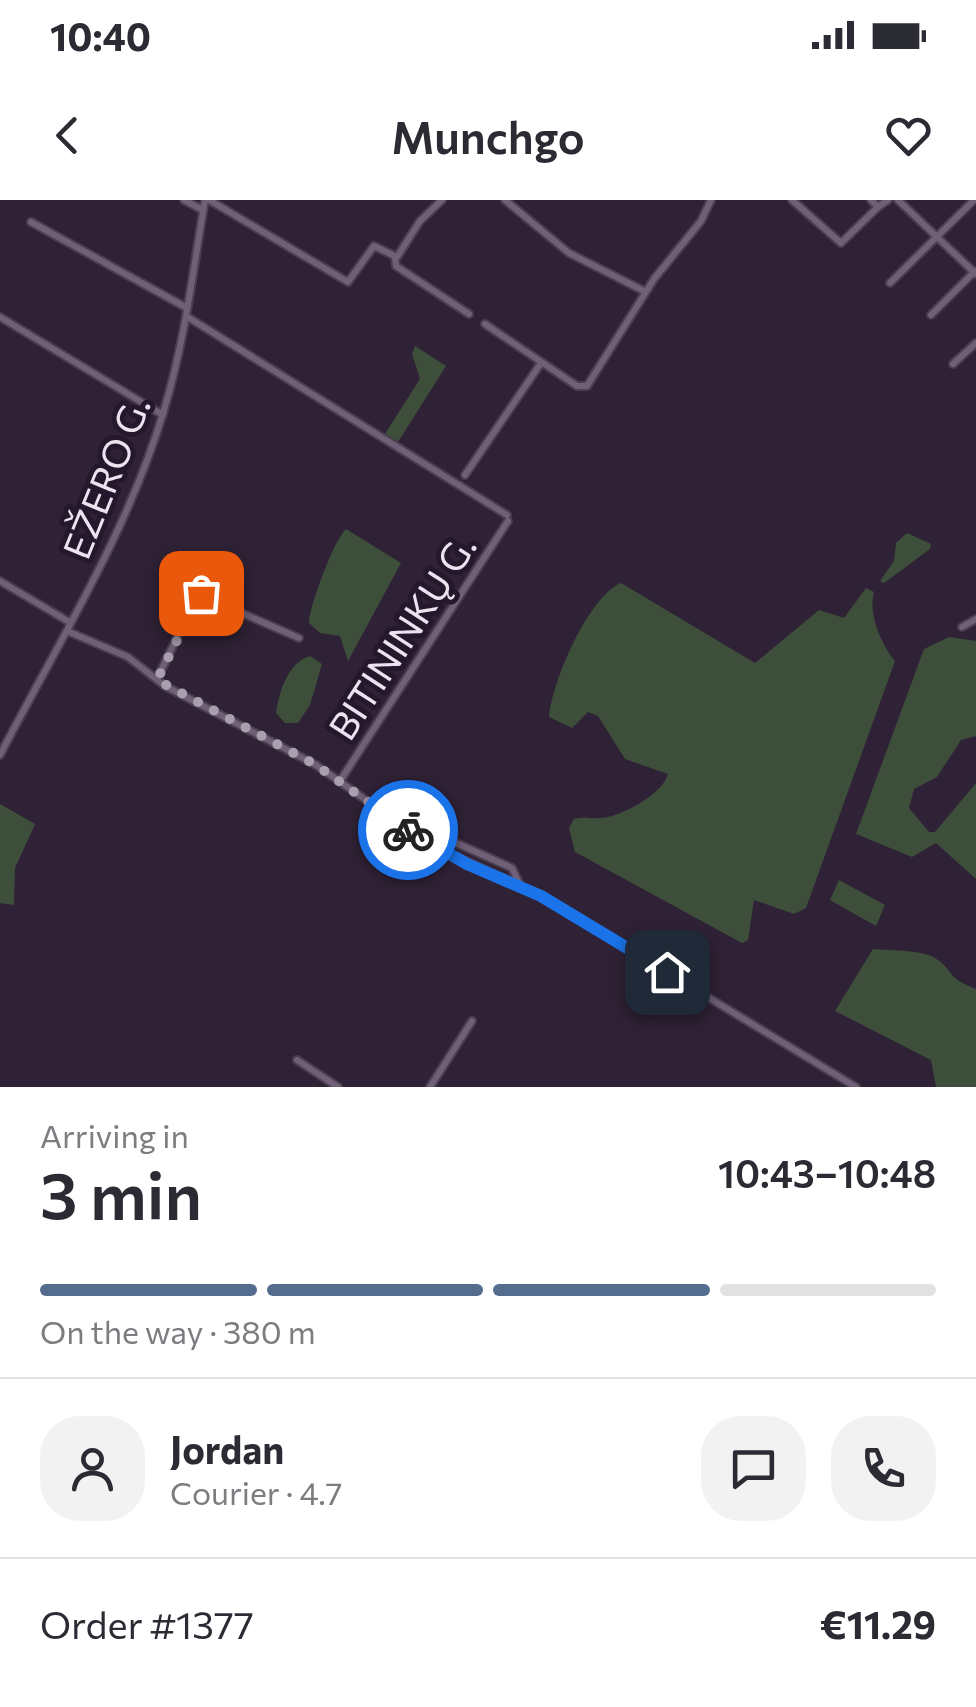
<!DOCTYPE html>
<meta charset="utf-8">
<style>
:root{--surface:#fff;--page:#f2f2f3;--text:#2b2b33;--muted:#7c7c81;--line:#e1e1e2;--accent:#546c8d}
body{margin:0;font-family:Commissioner,sans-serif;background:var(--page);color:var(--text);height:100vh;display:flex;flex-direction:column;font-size:38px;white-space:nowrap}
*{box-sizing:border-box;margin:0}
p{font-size:32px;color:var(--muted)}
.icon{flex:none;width:55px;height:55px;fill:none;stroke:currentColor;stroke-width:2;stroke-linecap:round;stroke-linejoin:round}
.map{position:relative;height:887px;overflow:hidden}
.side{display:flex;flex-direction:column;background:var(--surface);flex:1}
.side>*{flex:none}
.pin{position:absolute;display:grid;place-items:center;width:85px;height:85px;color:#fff;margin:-42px;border-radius:20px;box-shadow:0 5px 15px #0006}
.courier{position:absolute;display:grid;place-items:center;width:100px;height:100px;margin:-50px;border:8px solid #1a73e8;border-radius:50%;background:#fff;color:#222;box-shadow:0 2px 12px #0007}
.overview em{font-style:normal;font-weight:600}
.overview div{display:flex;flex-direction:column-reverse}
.overview{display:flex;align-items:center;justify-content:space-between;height:170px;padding:0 40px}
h1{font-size:65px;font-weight:600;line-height:75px}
.bar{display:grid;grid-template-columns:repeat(4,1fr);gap:15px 10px;align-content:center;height:120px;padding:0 40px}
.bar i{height:12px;border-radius:8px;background:var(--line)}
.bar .active{background:var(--accent)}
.bar p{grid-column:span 4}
.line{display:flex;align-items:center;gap:25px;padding:0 40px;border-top:2px solid var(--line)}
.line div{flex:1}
.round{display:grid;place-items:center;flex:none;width:105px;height:105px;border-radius:40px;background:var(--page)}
.status{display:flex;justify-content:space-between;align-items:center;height:70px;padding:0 50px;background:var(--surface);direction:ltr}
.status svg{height:28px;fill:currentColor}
header{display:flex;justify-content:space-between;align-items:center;height:130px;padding:0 40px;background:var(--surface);font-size:45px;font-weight:600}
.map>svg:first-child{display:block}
</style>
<div class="status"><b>10:40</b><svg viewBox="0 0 49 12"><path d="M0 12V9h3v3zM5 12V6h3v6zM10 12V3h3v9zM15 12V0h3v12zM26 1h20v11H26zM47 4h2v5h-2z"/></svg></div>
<header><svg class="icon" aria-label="back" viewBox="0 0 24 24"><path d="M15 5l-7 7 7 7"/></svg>Munchgo<svg class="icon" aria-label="heart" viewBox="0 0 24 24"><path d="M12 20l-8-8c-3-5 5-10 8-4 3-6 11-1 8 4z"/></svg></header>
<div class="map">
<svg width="976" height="887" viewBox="0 0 976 887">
<rect width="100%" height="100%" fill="#302236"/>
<path fill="#3d4f3b" d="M 415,146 L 446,166 L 398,242 L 385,234 L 420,179 L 412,154 Z
M 346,329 L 401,363 L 348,461 L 340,436 L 320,433 L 309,423 C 310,405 334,340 346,329 Z
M 907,333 L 931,344 L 930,349 L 884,383 L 880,381 L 894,361 L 896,343 Z
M 621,383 L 755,463 L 819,410 L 844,418 L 866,388 L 874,392 C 868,414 881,444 895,461 L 806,708 L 794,714 L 754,700 L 748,740 L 742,743 L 575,652 L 569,628 L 574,619 C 584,616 589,619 599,618 C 620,618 663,594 668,574 L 625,559 L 598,516 L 588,512 L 572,528 L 549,517 C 552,482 588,397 621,383 Z
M 949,437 L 976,441 L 976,536 L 961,540 L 937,577 L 914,589 L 909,608 L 929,632 L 935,632 L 976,583 L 976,679 L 936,643 L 912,657 L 856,634 L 924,449 Z
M 310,456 L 322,464 L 310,505 L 298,523 L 285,523 L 276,513 C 279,492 288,462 310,456 Z
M 0,604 L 35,624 L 15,668 L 14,705 L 0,703 Z
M 839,680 L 885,705 L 876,726 L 830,700 Z
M 873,749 C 890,751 924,749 938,760 C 957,775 946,777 976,789 L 976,887 L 936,887 L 931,860 L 835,811 Z"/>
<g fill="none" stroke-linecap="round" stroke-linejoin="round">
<defs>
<path id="minor" d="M 184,0 L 203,10
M 209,0 L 348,82 L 374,46 L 397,57 L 420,21 L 442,0
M 505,0 L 569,53 L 646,92
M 792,0 L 841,43 L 878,7
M 871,0 L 878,7 L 888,0
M 898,0 L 976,74
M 31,22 L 187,108
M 395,58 L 396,66 L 469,114
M 890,83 L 974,0
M 931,115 L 975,71
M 186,116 L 507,315
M 0,117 L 163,215
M 485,124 L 577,186 L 587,186 L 654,79 L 701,21 L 711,0
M 953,164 L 976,143
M 465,275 L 541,163
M 0,381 L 71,423
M 962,427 L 976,419
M 67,431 L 128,457 L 165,486 L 316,565 L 429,644 L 541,696 L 856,887
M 157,479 L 198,394 L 299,438
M 0,555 C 58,443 128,332 164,210 C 185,141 193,70 205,0
M 340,581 L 508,321
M 394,615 L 512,668 L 520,685
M 297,860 L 338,887
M 430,887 L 472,821"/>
</defs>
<use href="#minor" stroke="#4b3e50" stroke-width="10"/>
<use href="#minor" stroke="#706077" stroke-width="6"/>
</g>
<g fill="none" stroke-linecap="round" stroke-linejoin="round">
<path stroke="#aa9faf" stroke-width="10" stroke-dasharray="0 18" d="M 201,393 L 157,480 L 316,565 L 408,630"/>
<path stroke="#1a73e8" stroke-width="12" d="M 408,630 L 467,664 L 541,696 L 667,772"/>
</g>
<g text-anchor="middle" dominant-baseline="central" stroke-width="10" stroke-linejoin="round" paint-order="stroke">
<g font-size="38" fill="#ece3f0" stroke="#26182c">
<text transform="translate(105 277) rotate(-68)">EŽERO G.</text>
<text transform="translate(401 436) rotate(-57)">BITININKŲ G.</text>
</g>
</g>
</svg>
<div class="pin" style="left:201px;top:393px;background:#ea580c"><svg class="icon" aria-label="bag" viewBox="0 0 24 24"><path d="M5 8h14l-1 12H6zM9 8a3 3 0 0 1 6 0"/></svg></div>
<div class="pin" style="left:667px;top:772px;background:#1f2937"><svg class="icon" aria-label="home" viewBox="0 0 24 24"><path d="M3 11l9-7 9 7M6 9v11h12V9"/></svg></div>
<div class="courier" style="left:408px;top:630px"><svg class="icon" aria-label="bike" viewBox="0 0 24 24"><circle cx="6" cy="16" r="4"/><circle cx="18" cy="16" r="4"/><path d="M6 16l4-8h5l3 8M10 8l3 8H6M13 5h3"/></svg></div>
</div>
<section class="side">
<div class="overview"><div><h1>3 min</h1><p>Arriving in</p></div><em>10:43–10:48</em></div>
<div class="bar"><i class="active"></i><i class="active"></i><i class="active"></i><i></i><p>On the way · 380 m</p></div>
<div class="line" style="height:180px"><a class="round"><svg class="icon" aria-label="person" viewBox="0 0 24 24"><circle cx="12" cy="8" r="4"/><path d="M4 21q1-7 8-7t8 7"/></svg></a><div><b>Jordan</b><p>Courier · 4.7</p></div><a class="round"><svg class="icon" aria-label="chat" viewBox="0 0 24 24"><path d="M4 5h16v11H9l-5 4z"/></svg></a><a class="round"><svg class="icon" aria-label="phone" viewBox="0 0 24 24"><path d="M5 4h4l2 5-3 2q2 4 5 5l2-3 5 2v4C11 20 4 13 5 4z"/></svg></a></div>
<div class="line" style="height:130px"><div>Order #1377</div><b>€11.29</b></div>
</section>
